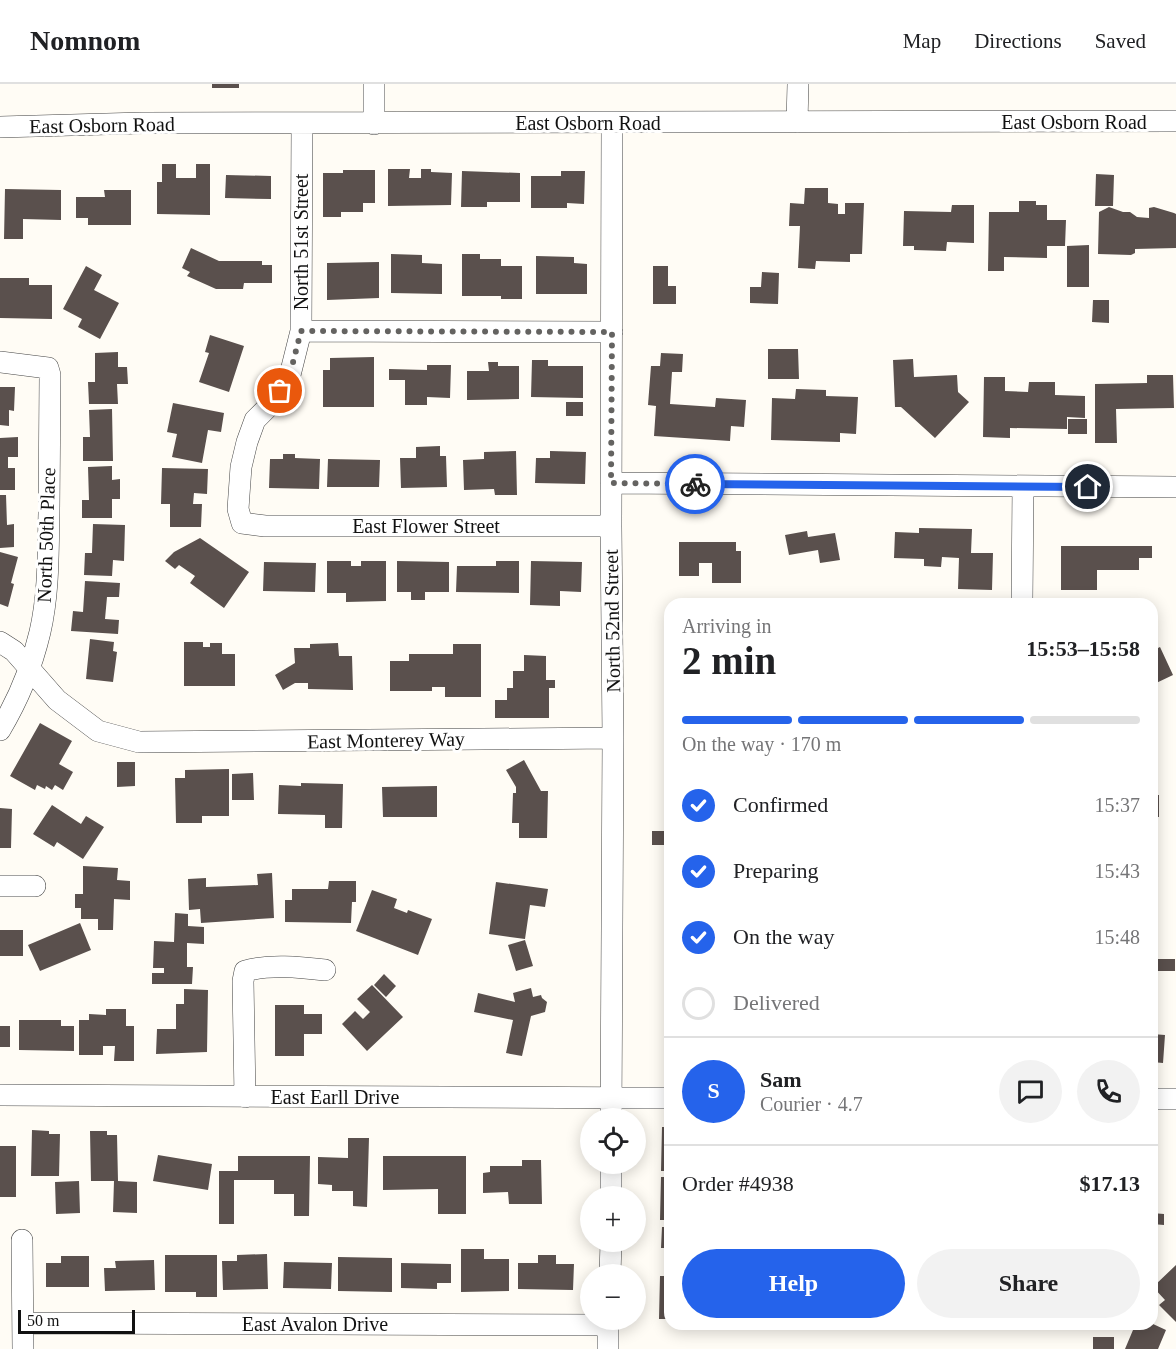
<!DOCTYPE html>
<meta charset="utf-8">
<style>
:root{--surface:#fff;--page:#f2f2f2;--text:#202124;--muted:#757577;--line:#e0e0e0;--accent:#2563eb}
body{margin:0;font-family:"Times New Roman",serif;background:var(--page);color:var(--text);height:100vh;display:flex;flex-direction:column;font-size:22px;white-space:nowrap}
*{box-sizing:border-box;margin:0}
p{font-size:20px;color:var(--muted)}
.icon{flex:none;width:33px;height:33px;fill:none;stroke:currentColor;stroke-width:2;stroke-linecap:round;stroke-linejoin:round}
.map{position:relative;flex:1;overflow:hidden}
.details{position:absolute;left:664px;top:514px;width:494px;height:732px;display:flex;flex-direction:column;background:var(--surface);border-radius:18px;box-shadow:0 3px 15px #0003}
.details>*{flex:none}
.controls{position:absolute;left:580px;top:1024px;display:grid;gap:12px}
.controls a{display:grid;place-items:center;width:66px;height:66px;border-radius:50%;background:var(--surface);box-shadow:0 3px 15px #0003;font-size:30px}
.scale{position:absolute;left:18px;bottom:15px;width:117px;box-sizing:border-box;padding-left:6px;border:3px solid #111;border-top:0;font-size:16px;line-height:21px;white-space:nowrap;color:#111;-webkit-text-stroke:4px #fff;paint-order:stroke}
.pin{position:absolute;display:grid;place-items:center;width:51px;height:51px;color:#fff;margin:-26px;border:3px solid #fff;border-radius:50%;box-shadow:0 2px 6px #0007}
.courier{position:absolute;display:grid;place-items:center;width:60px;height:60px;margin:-30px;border:4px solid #2563eb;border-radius:50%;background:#fff;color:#222;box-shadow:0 2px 8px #0007}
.summary em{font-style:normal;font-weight:700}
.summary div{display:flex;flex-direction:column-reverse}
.summary{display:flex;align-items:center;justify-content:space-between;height:102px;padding:0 18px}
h1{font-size:39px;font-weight:700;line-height:45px}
.bar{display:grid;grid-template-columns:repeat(4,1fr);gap:9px 6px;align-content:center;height:72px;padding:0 18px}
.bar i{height:8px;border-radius:4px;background:var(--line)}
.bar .selected{background:var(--accent)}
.bar p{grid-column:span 4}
.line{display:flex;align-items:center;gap:15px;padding:0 18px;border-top:2px solid var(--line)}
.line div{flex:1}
.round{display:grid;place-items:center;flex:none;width:63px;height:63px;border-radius:32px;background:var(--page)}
ol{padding:0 18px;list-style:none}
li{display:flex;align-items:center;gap:18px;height:66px}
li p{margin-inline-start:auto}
li .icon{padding:6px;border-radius:50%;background:var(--accent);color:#fff;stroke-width:4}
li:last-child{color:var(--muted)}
li i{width:33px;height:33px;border:3px solid var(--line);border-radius:50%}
.action{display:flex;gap:12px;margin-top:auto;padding:12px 18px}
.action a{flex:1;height:69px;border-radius:36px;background:var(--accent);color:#fff;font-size:24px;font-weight:700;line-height:69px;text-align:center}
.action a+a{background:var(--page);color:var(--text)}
header{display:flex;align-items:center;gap:36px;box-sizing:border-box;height:84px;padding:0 30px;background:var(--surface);border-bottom:2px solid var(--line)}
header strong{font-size:28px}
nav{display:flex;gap:33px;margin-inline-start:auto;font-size:21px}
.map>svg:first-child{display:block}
</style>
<header>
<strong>Nomnom</strong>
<nav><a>Map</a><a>Directions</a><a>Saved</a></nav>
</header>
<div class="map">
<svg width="1176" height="1265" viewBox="0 0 1176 1265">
<rect width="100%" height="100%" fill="#fffcf5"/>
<path fill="#5a504d" d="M 212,0 L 239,0 L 239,4 L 212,4 Z
M 162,80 L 176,80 L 176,94 L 196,94 L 196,80 L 210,80 L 210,131 L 157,130 L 157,98 L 162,98 Z
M 388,85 L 410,85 L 409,94 L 421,94 L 421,85 L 431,85 L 431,88 L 452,89 L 451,121 L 388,122 Z
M 343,86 L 375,86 L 375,119 L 363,119 L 363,128 L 341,128 L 341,133 L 323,133 L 323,89 L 343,89 Z
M 462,87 L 520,89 L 520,118 L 487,118 L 487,123 L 461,123 Z
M 561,87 L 585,87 L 584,120 L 567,119 L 567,124 L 531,124 L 531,92 L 561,92 Z
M 1096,90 L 1114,91 L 1113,122 L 1095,122 Z
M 226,91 L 271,92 L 271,115 L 225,114 Z
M 805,104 L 828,104 L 828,119 L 838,120 L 838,130 L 845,130 L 845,119 L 864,119 L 862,170 L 850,170 L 850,178 L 816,177 L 815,185 L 798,184 L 800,142 L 789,142 L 790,119 L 804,120 Z
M 5,105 L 61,106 L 61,136 L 23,135 L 23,155 L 4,155 Z
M 104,106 L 131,106 L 131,141 L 88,141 L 88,134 L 76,134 L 76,113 L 105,113 Z
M 1019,117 L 1036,117 L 1036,121 L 1047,121 L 1047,136 L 1066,136 L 1065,162 L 1047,162 L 1047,174 L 1004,173 L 1004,187 L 988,187 L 989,128 L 1019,128 Z
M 952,121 L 974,121 L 974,159 L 947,158 L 946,167 L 914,166 L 914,162 L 903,162 L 904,127 L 951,128 Z
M 1109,123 L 1123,128 L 1130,128 L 1137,133 L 1149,134 L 1149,124 L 1154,123 L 1174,129 L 1176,130 L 1176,164 L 1135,165 L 1135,169 L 1131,171 L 1098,170 L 1099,128 Z
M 1089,161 L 1089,203 L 1067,203 L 1067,162 Z
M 191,164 L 219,177 L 262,177 L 262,181 L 272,181 L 272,199 L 244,199 L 243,205 L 216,205 L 187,192 L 190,188 L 182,184 Z
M 391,170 L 422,171 L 422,179 L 442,180 L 442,210 L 391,209 Z
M 462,170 L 480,170 L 480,175 L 501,175 L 501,182 L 522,182 L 522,215 L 501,215 L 501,212 L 462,212 Z
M 536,172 L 574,173 L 574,179 L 587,180 L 587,210 L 536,210 Z
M 379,178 L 379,214 L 327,216 L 327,179 Z
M 86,182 L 102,191 L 94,206 L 119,219 L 100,255 L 78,243 L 82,235 L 63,225 Z
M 653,182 L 668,182 L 668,202 L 676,202 L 676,220 L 653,220 Z
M 762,188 L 779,189 L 778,220 L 750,219 L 750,203 L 761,203 Z
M 0,194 L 29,194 L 29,201 L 52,201 L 52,235 L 0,234 Z
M 1093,216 L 1109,216 L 1109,239 L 1092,238 Z
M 210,251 L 244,262 L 229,308 L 199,298 L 209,269 L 205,268 Z
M 768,265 L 798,265 L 799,295 L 768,295 Z
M 118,268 L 118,283 L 127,283 L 128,300 L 117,300 L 118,320 L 89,320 L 88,298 L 95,298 L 95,269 Z
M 661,269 L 683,270 L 682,288 L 672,288 L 670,320 L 715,323 L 716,314 L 746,316 L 744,343 L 731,342 L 730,357 L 654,352 L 656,322 L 648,321 L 651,282 L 660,282 Z
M 374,273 L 374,323 L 323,323 L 323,286 L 330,286 L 330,274 Z
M 913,275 L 914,293 L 957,291 L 958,308 L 969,318 L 935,354 L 901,323 L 895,323 L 893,276 Z
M 532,276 L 548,276 L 548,282 L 583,282 L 583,314 L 531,313 Z
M 488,278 L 498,278 L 498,282 L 519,282 L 519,315 L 467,316 L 467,287 L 489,287 Z
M 427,281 L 451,281 L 450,314 L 427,313 L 427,321 L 405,321 L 405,296 L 389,296 L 389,285 L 427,286 Z
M 1147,291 L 1173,291 L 1174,324 L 1116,325 L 1117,359 L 1095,359 L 1095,300 L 1147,299 Z
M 984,293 L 1005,293 L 1005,307 L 1028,308 L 1029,298 L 1055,298 L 1055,311 L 1085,312 L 1085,334 L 1067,333 L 1067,345 L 1010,344 L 1010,354 L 983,353 Z
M 0,303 L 15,303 L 14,327 L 9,326 L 9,342 L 0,341 Z
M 796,305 L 826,306 L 826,312 L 858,313 L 856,350 L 840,349 L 840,358 L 771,356 L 772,314 L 795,315 Z
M 566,318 L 583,318 L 583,332 L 566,332 Z
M 173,319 L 224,329 L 221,348 L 208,346 L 202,379 L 172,373 L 177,350 L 167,348 Z
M 112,325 L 113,377 L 83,377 L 83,353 L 90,353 L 89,326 Z
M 1068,335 L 1087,335 L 1087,350 L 1068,350 Z
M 18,353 L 18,373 L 8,373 L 8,384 L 15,384 L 15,406 L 0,406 L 0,354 Z
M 440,362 L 440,372 L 446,372 L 447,403 L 401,404 L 400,374 L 416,374 L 416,363 Z
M 516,367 L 517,411 L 495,411 L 494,405 L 464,406 L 463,376 L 484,375 L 484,368 Z
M 550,367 L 586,368 L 585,400 L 535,399 L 536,374 L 550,374 Z
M 283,370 L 295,370 L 295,374 L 320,375 L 319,405 L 269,404 L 270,375 L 283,375 Z
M 328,375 L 380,376 L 379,403 L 327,403 Z
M 112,382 L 112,396 L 120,395 L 120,415 L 112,415 L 112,434 L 82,434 L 82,416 L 89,416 L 88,383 Z
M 162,384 L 208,385 L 207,410 L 194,409 L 193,420 L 202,420 L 201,443 L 170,443 L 170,420 L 161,420 Z
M 0,411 L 6,411 L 7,441 L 14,440 L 14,463 L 0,464 Z
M 93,440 L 125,441 L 124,477 L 113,476 L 112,492 L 84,491 L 85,469 L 92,469 Z
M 919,444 L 972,445 L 971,469 L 993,469 L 992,506 L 958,505 L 959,474 L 942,473 L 941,483 L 924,482 L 924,475 L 894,474 L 895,448 L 919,449 Z
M 807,447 L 808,453 L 835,449 L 840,476 L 820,479 L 818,466 L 789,471 L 785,451 Z
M 200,454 L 249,488 L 224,524 L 190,499 L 195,492 L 179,481 L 175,485 L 165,477 L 174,468 Z
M 679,458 L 736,458 L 736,467 L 741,467 L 741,499 L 712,499 L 712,479 L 699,479 L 699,492 L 679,492 Z
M 1061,462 L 1152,462 L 1152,474 L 1139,474 L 1139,486 L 1097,486 L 1097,506 L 1061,506 Z
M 0,468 L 18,473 L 11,499 L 14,500 L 8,523 L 0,520 Z
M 327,477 L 351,477 L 351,482 L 361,482 L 361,477 L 386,477 L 386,517 L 346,518 L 346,509 L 327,509 Z
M 397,477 L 449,478 L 449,508 L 425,508 L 425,516 L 411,516 L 411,508 L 397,508 Z
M 496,477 L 519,477 L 519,509 L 456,508 L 457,482 L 496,482 Z
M 531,477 L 582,478 L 581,508 L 560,507 L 560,522 L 530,521 Z
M 264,478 L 316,479 L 315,508 L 263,507 Z
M 85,497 L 120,499 L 119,513 L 107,513 L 105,535 L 119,536 L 118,550 L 71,547 L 73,527 L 83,528 Z
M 90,555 L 114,558 L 113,567 L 117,568 L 113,598 L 86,595 Z
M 184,558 L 203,558 L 203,563 L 210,563 L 210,559 L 222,559 L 222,570 L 235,570 L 235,602 L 184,602 Z
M 338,559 L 339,572 L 352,572 L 353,606 L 308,605 L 308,599 L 295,599 L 283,606 L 275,591 L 295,579 L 294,564 L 310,564 L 310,560 Z
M 453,560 L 481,560 L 481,613 L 445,613 L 445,603 L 432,603 L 432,607 L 390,607 L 390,577 L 409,577 L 409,570 L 453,570 Z
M 1160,563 L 1173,591 L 1152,601 L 1152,567 Z
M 524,571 L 546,572 L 546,596 L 555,596 L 555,604 L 549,604 L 549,634 L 495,634 L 495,616 L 507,616 L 507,604 L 513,604 L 513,587 L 524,587 Z
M 40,639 L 72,657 L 59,680 L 73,688 L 63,706 L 55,701 L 52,706 L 46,702 L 45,705 L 37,701 L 35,706 L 10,692 Z
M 524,676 L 541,707 L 548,707 L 547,754 L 519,754 L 519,739 L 512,739 L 513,709 L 516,709 L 516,703 L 506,686 Z
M 117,678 L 135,678 L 135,702 L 117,703 Z
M 229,685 L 229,732 L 202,732 L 202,739 L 176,739 L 175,694 L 185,694 L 185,686 Z
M 253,689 L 254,716 L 232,716 L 232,690 Z
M 301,699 L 343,700 L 342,744 L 325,744 L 325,731 L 278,730 L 279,701 L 301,702 Z
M 437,702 L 437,733 L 383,733 L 382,703 Z
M 1152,711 L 1159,711 L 1159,733 L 1152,733 Z
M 52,721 L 81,740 L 86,732 L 104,743 L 83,775 L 57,758 L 54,763 L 33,750 Z
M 0,724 L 12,725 L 11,764 L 0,764 Z
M 652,747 L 670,747 L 670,786 L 666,786 L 665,761 L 652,761 Z
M 83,782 L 118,784 L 117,796 L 130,797 L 130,816 L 114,815 L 113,846 L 98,846 L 98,835 L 81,835 L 81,824 L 75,824 L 75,810 L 83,810 Z
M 272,789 L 274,834 L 201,839 L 200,825 L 189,826 L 188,795 L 206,794 L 206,803 L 258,801 L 257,790 Z
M 329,797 L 356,797 L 356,818 L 352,818 L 351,839 L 285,838 L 285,816 L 292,816 L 292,805 L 328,805 Z
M 496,798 L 548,805 L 545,823 L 530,821 L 525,855 L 489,850 Z
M 372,806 L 397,815 L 394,824 L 407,829 L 408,826 L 432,835 L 418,871 L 356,847 Z
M 175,829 L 188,830 L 188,842 L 204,843 L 204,860 L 187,859 L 187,883 L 193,883 L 192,900 L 152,900 L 152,889 L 164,889 L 164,884 L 153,884 L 154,857 L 174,858 Z
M 80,839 L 91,866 L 40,887 L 28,861 Z
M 0,846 L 23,846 L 23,872 L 0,872 Z
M 525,856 L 533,882 L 516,887 L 508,861 Z
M 1152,875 L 1175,875 L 1175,887 L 1152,887 Z
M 384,890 L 396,902 L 386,913 L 374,901 Z
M 372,901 L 403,933 L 367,967 L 342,940 L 355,927 L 363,935 L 370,928 L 357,915 Z
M 531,904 L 533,913 L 541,911 L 542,914 L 547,918 L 545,928 L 531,932 L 522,972 L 506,969 L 513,936 L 474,928 L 478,909 L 515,918 L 513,909 Z
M 184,905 L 208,906 L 207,968 L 156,970 L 157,945 L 176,945 L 176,920 L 184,920 Z
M 275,921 L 304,921 L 304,930 L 322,930 L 322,950 L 304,950 L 304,972 L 275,972 Z
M 106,925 L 126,925 L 126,942 L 134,942 L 134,977 L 114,977 L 115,962 L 103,962 L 103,971 L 79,971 L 79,936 L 89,936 L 89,930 L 106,931 Z
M 19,936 L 61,936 L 61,942 L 74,942 L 74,967 L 19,966 Z
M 0,942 L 10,942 L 10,963 L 0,963 Z
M 1152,950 L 1165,951 L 1163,979 L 1152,978 Z
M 662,1043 L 670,1043 L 670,1087 L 661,1087 Z
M 32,1046 L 49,1047 L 49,1050 L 60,1050 L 59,1092 L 31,1092 Z
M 90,1047 L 107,1047 L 107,1051 L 117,1051 L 118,1097 L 137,1098 L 137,1129 L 113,1128 L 114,1097 L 91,1097 Z
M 348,1054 L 369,1054 L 367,1123 L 353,1122 L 353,1107 L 332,1107 L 332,1101 L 318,1100 L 318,1073 L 348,1074 Z
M 0,1062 L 16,1062 L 16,1113 L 0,1113 Z
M 158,1071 L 212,1080 L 208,1106 L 153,1097 Z
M 238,1072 L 310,1072 L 309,1132 L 294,1132 L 294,1110 L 274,1110 L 274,1096 L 234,1096 L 234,1140 L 219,1140 L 219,1087 L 238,1087 Z
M 383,1072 L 466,1072 L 466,1130 L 438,1130 L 438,1105 L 383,1106 Z
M 522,1076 L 541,1076 L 542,1120 L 509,1120 L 508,1108 L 483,1109 L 483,1089 L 490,1088 L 490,1082 L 522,1082 Z
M 661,1093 L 670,1093 L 670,1136 L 660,1136 Z
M 79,1097 L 80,1129 L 56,1130 L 55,1098 Z
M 1152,1129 L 1164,1130 L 1164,1141 L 1152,1140 Z
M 662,1143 L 670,1143 L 670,1164 L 661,1164 Z
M 461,1165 L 484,1165 L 484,1175 L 509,1175 L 509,1207 L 461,1208 Z
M 267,1170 L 268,1205 L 223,1206 L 222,1177 L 237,1177 L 237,1171 Z
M 165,1171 L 217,1171 L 217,1213 L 196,1213 L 196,1208 L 165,1208 Z
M 538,1171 L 556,1171 L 556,1180 L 574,1180 L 573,1206 L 518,1205 L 518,1179 L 538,1179 Z
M 61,1172 L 89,1172 L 89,1203 L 46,1203 L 46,1179 L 61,1179 Z
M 338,1173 L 392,1174 L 392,1208 L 338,1207 Z
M 154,1176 L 155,1206 L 105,1207 L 104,1184 L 116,1184 L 115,1177 Z
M 284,1178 L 332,1179 L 331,1205 L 283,1204 Z
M 401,1179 L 451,1180 L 451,1199 L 437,1199 L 437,1205 L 401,1204 Z
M 1176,1181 L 1176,1238 L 1159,1221 L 1165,1216 L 1153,1203 Z
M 660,1192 L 670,1192 L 670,1235 L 659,1235 Z
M 1129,1240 L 1153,1240 L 1166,1246 L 1158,1265 L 1125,1265 L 1133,1246 L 1127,1244 Z
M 1093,1253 L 1114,1253 L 1114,1265 L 1093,1265 Z"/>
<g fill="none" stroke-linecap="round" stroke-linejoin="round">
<defs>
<path id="minor" d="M 797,38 L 798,0
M 302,40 L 301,247 L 289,295 L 271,320 L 255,336 L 247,358 L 241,383 L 238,425 L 242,439 L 265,442 L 611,442
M 374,40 L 374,0
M 0,43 L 142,39 L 1176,37
M 301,247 L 612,248
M 0,278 L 48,284 L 50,291 C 50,337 49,383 49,429 C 48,469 49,509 40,548 C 32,582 18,616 0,646
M 611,399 L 1176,403
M 1022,520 L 1023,402
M 0,558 L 14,567 L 57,616 L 98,647 L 139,658 L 613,654
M 0,802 L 35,802
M 0,1011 L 670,1014
M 245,1013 L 243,897 L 245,887 C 270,880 299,883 325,886
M 1152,1015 L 1176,1015
M 611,1035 L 613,654 L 611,442 L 612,39
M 611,1080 L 611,1113
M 22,1156 L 23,1265
M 610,1191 L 611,1158
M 23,1239 L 608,1241
M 608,1265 L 608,1236"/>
</defs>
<use href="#minor" stroke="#444" stroke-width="22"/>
<use href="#minor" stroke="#fff" stroke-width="21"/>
</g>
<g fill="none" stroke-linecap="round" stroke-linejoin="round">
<path stroke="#646361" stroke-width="6" stroke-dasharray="0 10.8" d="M 280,307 L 289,294 L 301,247 L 612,248 L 611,399 L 695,400"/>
<path stroke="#2563eb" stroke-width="8" d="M 695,400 L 1088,403"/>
</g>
<g text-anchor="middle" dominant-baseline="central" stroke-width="6" stroke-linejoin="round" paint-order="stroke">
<g font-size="20" fill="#111" stroke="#fff">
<text x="1074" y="38">East Osborn Road</text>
<text x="588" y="39">East Osborn Road</text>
<text transform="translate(102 41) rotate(-1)">East Osborn Road</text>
<text transform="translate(301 158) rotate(-90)">North 51st Street</text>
<text x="426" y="442">East Flower Street</text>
<text transform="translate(46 451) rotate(-88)">North 50th Place</text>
<text transform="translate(612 537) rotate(-91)">North 52nd Street</text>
<text transform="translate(386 656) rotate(-1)">East Monterey Way</text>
<text x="335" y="1013">East Earll Drive</text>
<text x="315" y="1240">East Avalon Drive</text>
</g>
</g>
</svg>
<div class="controls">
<a><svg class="icon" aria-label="locate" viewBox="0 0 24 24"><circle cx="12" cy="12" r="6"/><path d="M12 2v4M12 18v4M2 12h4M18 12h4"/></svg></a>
<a>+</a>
<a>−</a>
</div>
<div class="scale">50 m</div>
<div class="pin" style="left:280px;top:307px;background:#ea580c"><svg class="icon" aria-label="bag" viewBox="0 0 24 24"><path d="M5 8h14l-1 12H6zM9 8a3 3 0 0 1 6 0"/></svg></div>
<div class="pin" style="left:1088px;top:403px;background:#1f2937"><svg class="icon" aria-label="home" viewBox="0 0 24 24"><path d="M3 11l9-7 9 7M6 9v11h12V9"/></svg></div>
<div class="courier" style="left:695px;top:400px"><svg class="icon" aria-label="bike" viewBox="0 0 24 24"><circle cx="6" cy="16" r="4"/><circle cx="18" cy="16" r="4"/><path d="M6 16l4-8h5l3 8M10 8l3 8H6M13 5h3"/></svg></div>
<section class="details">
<div class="summary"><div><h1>2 min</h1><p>Arriving in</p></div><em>15:53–15:58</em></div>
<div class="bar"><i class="selected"></i><i class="selected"></i><i class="selected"></i><i></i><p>On the way · 170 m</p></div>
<ol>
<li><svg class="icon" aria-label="check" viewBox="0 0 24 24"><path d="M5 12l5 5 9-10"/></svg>Confirmed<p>15:37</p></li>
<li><svg class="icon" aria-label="check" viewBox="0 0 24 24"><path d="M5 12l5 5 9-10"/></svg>Preparing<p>15:43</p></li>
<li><svg class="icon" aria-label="check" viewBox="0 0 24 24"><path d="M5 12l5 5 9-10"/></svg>On the way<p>15:48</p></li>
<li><i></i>Delivered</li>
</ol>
<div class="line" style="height:108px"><b class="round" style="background:var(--accent);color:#fff">S</b><div><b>Sam</b><p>Courier · 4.7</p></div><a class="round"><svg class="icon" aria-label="chat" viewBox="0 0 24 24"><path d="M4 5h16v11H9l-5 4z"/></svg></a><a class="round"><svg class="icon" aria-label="phone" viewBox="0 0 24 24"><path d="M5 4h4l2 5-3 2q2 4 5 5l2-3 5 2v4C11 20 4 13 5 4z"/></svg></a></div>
<div class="line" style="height:78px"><div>Order #4938</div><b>$17.13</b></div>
<div class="action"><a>Help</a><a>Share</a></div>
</section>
</div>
